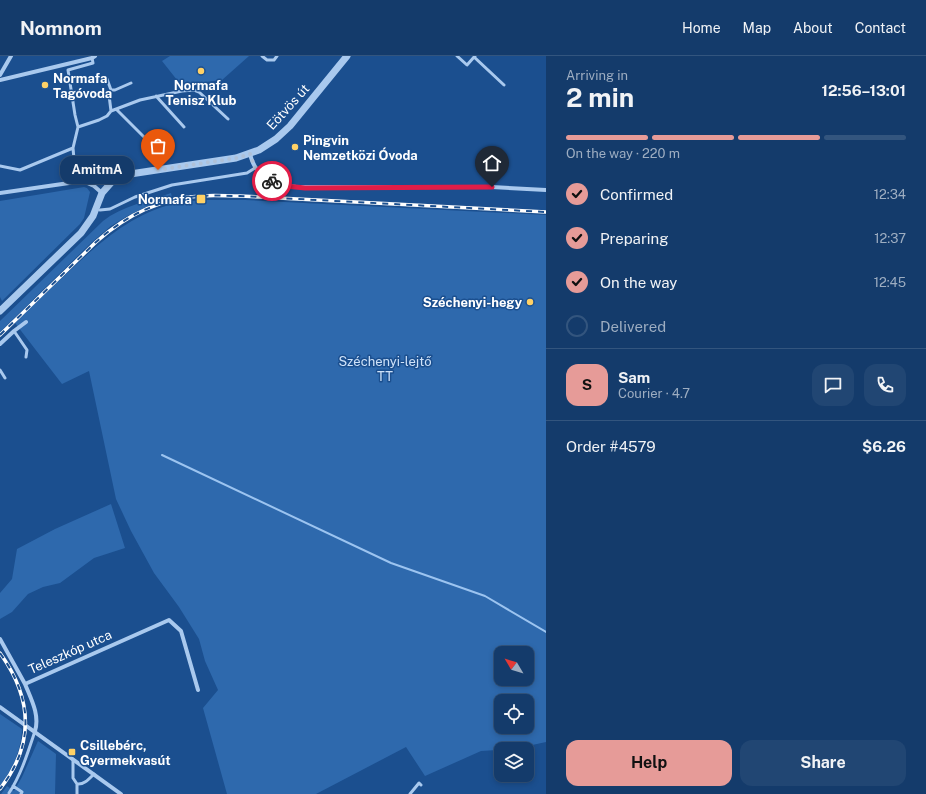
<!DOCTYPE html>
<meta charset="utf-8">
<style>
:root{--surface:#143b6b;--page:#214673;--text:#f1f3f6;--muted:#9dadc1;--line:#33557e;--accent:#e69b98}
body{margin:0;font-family:"Public Sans",sans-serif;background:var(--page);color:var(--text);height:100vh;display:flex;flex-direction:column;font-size:15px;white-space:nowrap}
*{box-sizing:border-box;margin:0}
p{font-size:13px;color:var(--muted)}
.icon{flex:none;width:22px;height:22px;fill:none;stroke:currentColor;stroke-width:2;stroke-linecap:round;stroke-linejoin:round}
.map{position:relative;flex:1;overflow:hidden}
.details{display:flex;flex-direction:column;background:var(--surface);width:380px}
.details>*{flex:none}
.needle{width:26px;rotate:308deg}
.buttons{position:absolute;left:494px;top:590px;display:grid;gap:8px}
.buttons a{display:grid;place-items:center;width:40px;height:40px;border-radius:8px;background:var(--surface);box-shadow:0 2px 6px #0003,0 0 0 1px var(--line);font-size:20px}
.pin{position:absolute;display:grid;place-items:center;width:34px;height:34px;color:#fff;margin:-41px -17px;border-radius:50% 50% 50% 0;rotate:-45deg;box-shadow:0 0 4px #0007}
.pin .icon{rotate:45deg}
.courier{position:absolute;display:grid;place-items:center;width:40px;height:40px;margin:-20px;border:3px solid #e11d48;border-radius:50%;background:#fff;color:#222;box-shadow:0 1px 5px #0007}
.bubble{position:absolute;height:28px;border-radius:12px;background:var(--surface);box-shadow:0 2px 6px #0003,0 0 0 1px var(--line);font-size:13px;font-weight:700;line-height:28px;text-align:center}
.summary em{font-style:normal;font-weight:700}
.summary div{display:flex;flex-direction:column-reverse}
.summary{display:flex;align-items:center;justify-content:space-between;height:68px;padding:0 20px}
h1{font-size:26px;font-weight:700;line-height:30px}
.bar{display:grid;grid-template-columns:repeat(4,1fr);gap:6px 4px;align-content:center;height:48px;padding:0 20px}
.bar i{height:5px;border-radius:3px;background:var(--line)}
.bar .on{background:var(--accent)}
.bar p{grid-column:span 4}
.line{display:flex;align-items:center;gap:10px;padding:0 20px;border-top:1px solid var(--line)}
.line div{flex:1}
.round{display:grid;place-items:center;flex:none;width:42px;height:42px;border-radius:12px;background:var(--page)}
ol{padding:0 20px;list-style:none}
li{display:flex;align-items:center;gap:12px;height:44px}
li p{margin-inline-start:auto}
li .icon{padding:4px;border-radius:50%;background:var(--accent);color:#111;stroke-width:4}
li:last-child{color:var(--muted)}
li i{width:22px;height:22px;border:2px solid var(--line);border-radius:50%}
.cta{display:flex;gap:8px;margin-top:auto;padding:8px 20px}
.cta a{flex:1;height:46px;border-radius:12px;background:var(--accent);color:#111;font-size:16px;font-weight:700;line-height:46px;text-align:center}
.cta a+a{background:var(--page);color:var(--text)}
header{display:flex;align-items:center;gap:24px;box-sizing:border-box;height:56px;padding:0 20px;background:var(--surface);border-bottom:1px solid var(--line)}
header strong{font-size:19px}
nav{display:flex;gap:22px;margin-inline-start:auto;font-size:14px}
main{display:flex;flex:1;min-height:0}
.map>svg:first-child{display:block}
</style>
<header>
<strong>Nomnom</strong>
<nav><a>Home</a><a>Map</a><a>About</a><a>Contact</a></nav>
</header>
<main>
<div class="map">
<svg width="546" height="738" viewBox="0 0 546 738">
<rect width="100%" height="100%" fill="#1b4f8f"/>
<path fill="#2e69ad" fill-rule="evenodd" d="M 170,0 L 249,0 L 222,24 L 181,29 L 162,5 Z
M 84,131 L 87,132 L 90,136 L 84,162 L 80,168 L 2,245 L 0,241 L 0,145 Z
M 171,137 L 172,142 L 148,150 L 129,159 L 111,170 L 91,187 L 0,276 L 0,265 L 103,165 C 122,150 148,145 171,137 Z
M 203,144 L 245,144 L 546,159 L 546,686 L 514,693 L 481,695 L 425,720 L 406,691 L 316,738 L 227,738 L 203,652 L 218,634 L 205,605 L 199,583 L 179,551 L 154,517 L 131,475 L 116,443 L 89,315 L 62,328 L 15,267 C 31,251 48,235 65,219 C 97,189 129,159 173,148 C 182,145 193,145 203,144 ZM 501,597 L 527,597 L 527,623 L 501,623 ZM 501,645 L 527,645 L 527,671 L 501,671 Z
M 111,448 L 125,492 L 94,502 L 60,527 L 43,531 L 28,538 L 12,556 L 0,563 L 0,537 L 12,523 L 17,493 L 55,473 Z
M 0,658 L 22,673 C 21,695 13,712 0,730 Z
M 38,685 L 56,698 L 55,738 L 1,738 L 7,730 L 14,735 L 22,721 Z"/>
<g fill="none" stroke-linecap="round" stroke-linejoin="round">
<path stroke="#9cc4f0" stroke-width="2" d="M 162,399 L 391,507 L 485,540 L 546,576"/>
<path stroke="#a9c9ee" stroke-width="3" d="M 262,0 L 267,4 L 274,4 L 277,0
M 457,0 L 467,9 L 475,0
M 474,1 L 504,29
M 107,23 L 111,34 L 109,39 L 111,55
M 111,34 L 115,34 L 131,27
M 156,40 L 184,71
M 117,54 L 144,81
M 78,71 L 75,59 L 68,14 L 93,7 L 92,2
M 0,110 L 20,114 L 73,92
M 76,126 L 73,92 L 78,71 L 99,64 L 107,60 L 111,55 L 140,44 L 182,35 L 194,34 L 199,36 L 228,63
M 100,154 L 110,153 L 135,141 L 172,129 L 247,117 L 255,112
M 14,275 L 27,294 L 26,301
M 0,314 L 5,322
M 73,703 L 73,722 L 77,728 C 84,729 89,723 94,718
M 77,728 L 77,738
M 13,730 L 22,736 L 21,738
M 9,737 C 21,719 28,696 35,675
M 410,738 L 419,727 L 421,729"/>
<path stroke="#a9c9ee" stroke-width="4" d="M 0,19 L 11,0
M 0,24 L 92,2 L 95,0
M 250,98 C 256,123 273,127 296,131 L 492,131 L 546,134
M 83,125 L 94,130 L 102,137
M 0,137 L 76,126 L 98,121 L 116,120
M 0,288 L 14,275 L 26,266
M 0,583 L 25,628
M 0,651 L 121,738
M 35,675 C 40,659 31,643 25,628 L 169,564 L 181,575 L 198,634"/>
<path stroke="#a9c9ee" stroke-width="7" d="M 0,255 L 81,177 L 93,160 L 102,137 L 117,120 L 236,102 L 259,94 L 276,83 L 290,70 L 347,0"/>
<defs>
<path id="rail" d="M 0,279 L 96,186 C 125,160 161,142 201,140 C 214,139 227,140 240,140 L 546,156
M 0,597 C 33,643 35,688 0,733"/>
</defs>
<use href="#rail" stroke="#fff" stroke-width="3.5"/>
<use href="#rail" stroke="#1b4f8f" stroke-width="2" stroke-dasharray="6" stroke-linecap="butt"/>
</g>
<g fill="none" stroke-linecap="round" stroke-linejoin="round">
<path stroke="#afc1d8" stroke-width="4" stroke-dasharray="0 7.2" d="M 158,114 L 236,102 L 250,98 L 255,112 L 272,125"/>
<path stroke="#e11d48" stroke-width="5" d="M 272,125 L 286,130 L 305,132 L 492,131"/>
</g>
<g fill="#ffd166" stroke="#1b4f8f" stroke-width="1.5">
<circle cx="201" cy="15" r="4"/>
<circle cx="45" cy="29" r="4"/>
<circle cx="295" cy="91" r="4"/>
<rect x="196" y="138" width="10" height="10" rx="2"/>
<circle cx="530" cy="246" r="4"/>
<rect x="68" y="692" width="8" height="8" rx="2"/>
</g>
<g text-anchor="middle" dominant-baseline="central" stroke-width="3" stroke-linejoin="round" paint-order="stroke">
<g font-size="13" font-weight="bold" fill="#fff" stroke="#1b4f8f" text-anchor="start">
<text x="53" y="22">Normafa<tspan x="53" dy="15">Tagóvoda</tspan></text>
<text x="201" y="29" text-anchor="middle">Normafa<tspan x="201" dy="15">Tenisz Klub</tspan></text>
<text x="303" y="84">Pingvin<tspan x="303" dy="15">Nemzetközi Óvoda</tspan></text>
<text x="192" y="143" text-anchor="end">Normafa</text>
<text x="522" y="246" text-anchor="end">Széchenyi-hegy</text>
<text x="80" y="689">Csillebérc,<tspan x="80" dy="15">Gyermekvasút</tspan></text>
</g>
<g font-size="13" fill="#fff" stroke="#1b4f8f">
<text transform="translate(288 51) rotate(-48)">Eötvös út</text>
<text transform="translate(70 596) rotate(-24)">Teleszkóp utca</text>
</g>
<g font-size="13" fill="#cfe3fa" stroke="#1b4f8f">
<text x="385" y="305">Széchenyi-lejtő<tspan x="385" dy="15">TT</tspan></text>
</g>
</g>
</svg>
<div class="buttons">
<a><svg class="needle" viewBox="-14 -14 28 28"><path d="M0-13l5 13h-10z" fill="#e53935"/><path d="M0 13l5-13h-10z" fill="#9dadc1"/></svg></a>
<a><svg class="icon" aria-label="locate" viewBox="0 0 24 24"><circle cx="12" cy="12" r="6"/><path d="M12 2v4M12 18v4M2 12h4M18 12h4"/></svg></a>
<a><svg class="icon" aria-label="layers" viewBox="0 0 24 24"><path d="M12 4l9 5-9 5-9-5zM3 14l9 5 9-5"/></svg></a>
</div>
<div class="pin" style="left:158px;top:114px;background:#ea580c"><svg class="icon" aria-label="bag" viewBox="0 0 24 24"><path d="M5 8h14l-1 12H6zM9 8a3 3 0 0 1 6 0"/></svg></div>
<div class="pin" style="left:492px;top:131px;background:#1f2937"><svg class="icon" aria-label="home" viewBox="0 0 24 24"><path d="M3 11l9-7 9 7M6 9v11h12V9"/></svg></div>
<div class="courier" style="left:272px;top:125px"><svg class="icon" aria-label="bike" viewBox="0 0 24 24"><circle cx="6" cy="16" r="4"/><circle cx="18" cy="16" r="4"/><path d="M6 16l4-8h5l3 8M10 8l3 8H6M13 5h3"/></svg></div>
<div class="bubble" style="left:60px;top:100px;width:74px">AmitmA</div>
</div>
<section class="details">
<div class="summary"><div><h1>2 min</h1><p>Arriving in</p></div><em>12:56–13:01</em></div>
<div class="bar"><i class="on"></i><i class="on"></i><i class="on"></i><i></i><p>On the way · 220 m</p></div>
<ol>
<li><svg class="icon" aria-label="check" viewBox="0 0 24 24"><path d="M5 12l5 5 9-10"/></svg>Confirmed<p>12:34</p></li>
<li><svg class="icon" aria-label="check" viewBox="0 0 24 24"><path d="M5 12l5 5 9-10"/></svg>Preparing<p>12:37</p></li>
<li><svg class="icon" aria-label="check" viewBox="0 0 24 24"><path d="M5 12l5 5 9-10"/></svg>On the way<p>12:45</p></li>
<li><i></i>Delivered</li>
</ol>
<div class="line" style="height:72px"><b class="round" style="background:var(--accent);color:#111">S</b><div><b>Sam</b><p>Courier · 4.7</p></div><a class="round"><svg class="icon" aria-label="chat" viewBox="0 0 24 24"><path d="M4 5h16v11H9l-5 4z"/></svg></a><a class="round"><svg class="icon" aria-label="phone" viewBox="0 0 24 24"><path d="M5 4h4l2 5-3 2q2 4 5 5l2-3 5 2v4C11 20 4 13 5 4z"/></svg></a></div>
<div class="line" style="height:52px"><div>Order #4579</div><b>$6.26</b></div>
<div class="cta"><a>Help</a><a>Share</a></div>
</section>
</main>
